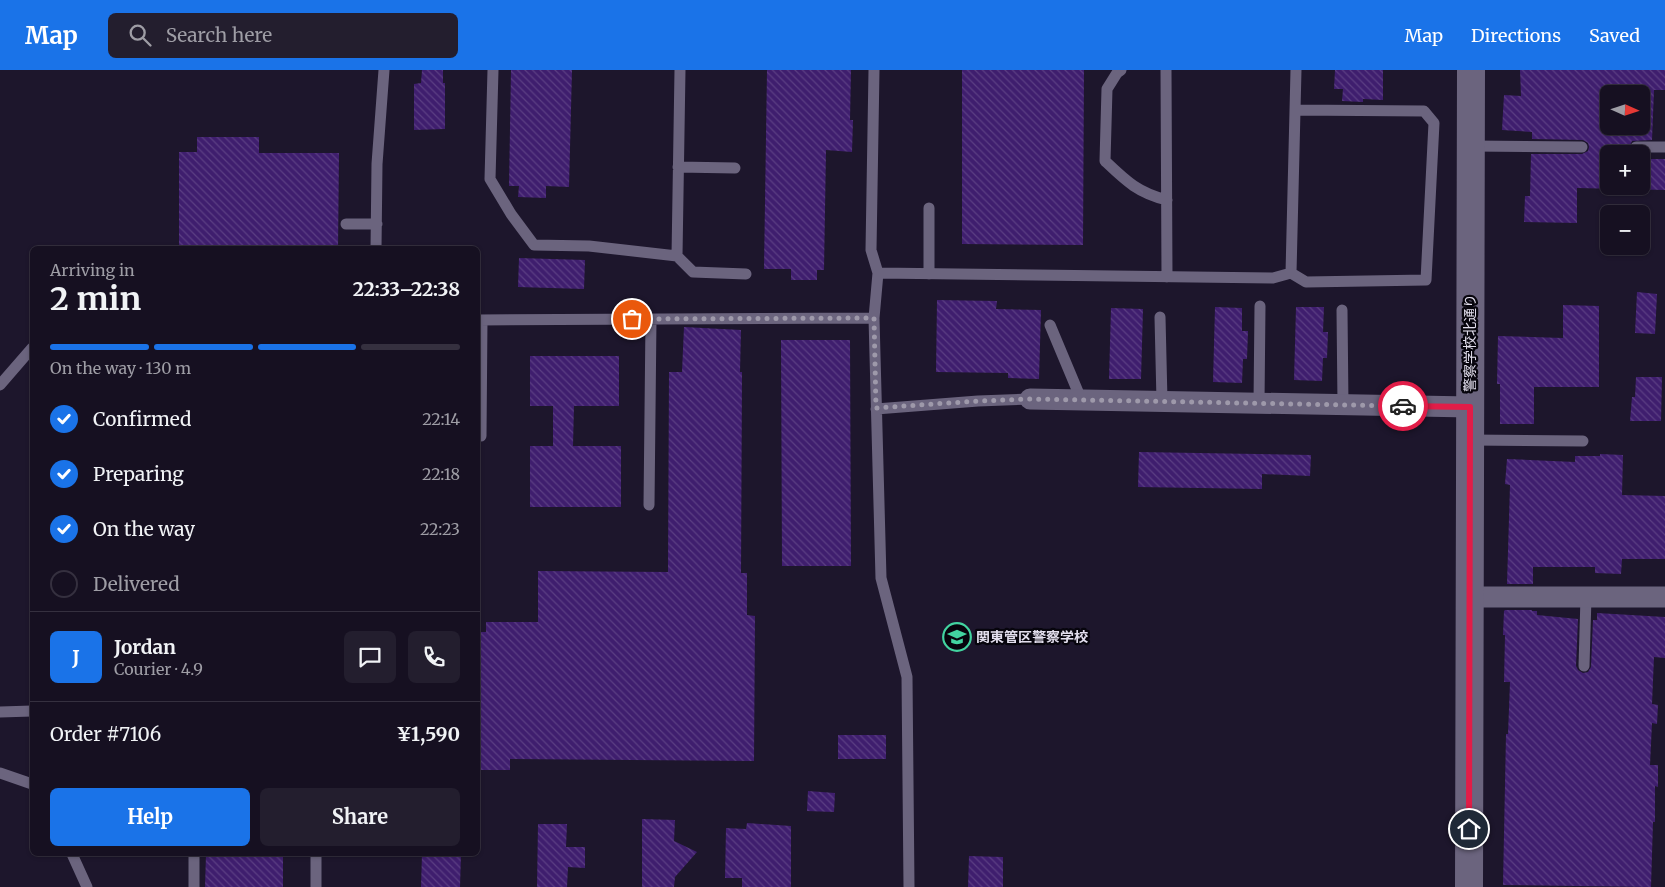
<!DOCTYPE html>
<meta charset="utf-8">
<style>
:root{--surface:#161021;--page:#231e2e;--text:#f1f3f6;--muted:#9e9da5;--line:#35303f;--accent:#1a73e8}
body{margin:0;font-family:Merriweather,"Noto Sans JP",serif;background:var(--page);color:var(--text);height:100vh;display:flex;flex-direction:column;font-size:19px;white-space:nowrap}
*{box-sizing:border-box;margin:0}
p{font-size:16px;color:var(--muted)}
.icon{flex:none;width:28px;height:28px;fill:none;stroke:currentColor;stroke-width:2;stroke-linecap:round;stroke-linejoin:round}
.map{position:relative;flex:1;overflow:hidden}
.side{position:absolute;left:30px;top:176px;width:450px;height:610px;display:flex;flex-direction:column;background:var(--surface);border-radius:8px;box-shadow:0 1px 4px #0004,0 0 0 1px var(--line)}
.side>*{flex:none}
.needle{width:32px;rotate:93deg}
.fabs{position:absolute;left:1600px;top:15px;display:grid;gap:10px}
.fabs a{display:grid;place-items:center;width:50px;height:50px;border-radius:8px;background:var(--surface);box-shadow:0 1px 4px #0004,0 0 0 1px var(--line);font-size:25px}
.pin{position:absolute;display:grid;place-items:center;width:42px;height:42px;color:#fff;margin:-21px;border:2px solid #fff;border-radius:50%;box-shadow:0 1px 5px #0007}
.courier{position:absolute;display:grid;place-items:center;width:50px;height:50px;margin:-25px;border:4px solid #e11d48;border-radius:50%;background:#fff;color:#222;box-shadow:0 1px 6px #0007}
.overview em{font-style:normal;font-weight:700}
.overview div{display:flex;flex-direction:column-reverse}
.overview{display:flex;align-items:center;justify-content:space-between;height:85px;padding:0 20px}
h1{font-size:32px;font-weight:700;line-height:38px}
.bar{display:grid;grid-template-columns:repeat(4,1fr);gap:8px 5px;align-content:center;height:60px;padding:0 20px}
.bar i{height:6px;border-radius:4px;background:var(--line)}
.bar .selected{background:var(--accent)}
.bar p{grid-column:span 4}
.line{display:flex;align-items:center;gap:12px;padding:0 20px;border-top:1px solid var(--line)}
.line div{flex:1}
.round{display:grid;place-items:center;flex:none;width:52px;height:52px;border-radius:8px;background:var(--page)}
ol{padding:0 20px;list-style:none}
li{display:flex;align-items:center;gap:15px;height:55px}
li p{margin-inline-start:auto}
li .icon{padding:5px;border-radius:50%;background:var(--accent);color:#fff;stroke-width:4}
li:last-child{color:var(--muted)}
li i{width:28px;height:28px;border:2px solid var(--line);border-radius:50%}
.cta{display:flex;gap:10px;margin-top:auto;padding:10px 20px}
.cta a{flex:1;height:58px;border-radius:8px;background:var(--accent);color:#fff;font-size:20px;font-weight:700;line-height:58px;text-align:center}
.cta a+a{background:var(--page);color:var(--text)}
header{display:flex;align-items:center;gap:30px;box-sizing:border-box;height:70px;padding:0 25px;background:var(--accent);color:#fff}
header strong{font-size:24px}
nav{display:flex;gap:28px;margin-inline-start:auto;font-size:18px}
.search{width:350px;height:45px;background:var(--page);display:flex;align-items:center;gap:12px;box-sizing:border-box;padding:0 18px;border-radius:8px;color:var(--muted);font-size:19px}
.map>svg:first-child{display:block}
</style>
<header>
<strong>Map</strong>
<div class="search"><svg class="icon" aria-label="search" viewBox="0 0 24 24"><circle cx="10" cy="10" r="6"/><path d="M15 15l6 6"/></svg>Search here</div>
<nav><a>Map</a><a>Directions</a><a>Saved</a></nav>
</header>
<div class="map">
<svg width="1665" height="817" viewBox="0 0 1665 817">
<defs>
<pattern id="building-back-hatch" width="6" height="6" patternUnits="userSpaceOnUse" patternTransform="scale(1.25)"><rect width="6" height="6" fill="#3f1e6e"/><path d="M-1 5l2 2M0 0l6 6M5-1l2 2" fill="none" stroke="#5b3e83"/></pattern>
</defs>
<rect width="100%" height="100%" fill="#1d162c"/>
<path fill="url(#building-back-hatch)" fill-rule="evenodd" d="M 422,0 L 443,0 L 443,13 L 445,13 L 445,59 L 414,60 L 414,14 L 421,13 Z
M 511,0 L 572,0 L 569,117 L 546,116 L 546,128 L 518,127 L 519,116 L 509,116 Z
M 767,0 L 851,0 L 850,50 L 853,50 L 852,82 L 826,80 L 824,200 L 817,200 L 817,210 L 791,210 L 791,199 L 764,199 Z
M 962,0 L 1084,0 L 1083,175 L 962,174 Z
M 1335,0 L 1383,0 L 1383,30 L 1363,29 L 1363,32 L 1342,31 L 1343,19 L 1334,19 Z
M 1520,0 L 1665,0 L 1665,20 L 1654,20 L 1652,70 L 1632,71 L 1629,77 L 1633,84 L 1609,84 L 1609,116 L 1641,116 L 1641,84 L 1651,84 L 1651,89 L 1665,89 L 1665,120 L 1577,118 L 1577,153 L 1524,152 L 1525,126 L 1530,126 L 1531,84 L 1582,84 L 1588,81 L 1589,77 L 1588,73 L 1583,70 L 1532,69 L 1532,62 L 1502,60 L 1504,25 L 1521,26 ZM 1609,24 L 1641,24 L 1641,56 L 1609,56 Z
M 197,67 L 259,67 L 259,83 L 339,83 L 338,179 L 179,179 L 179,82 L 197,82 Z
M 519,188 L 585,190 L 584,219 L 518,217 Z
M 1637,222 L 1657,224 L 1655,264 L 1635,263 Z
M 937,230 L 997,231 L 996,239 L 1041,240 L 1039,309 L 1008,308 L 1008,303 L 936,302 Z
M 1563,235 L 1599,236 L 1599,317 L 1534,317 L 1534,354 L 1500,354 L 1500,314 L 1497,314 L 1498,266 L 1563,268 Z
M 1215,237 L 1242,238 L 1242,261 L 1248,261 L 1247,289 L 1243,289 L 1242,313 L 1213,312 Z
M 1296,237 L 1324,237 L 1323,262 L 1328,262 L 1327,288 L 1323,288 L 1322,311 L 1294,310 Z
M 1111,238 L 1143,239 L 1141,309 L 1109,309 Z
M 684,257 L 741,260 L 740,302 L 742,302 L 741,503 L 747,503 L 747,545 L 755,546 L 754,691 L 510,689 L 510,700 L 478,700 L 478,562 L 486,562 L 486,552 L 538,552 L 538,501 L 668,502 L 669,302 L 682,302 Z
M 781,270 L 850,270 L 851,496 L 782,496 Z
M 530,286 L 619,286 L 619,336 L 574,336 L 573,376 L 621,376 L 621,437 L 530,437 L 530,376 L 553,376 L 553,336 L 530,336 Z
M 1636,307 L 1662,307 L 1661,351 L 1630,351 L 1632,327 L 1635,327 Z
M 1139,382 L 1311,385 L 1310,406 L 1262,404 L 1262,419 L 1138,417 Z
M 1600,384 L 1623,385 L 1622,425 L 1665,426 L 1665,489 L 1622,489 L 1621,504 L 1595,503 L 1595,497 L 1533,497 L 1533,514 L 1507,514 L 1510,415 L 1505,414 L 1507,389 L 1575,392 L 1575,386 L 1600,386 Z
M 1505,540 L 1532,540 L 1532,541 L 1537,541 L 1537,545 L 1578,549 L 1576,596 L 1578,600 L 1583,603 L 1588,602 L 1591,597 L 1593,550 L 1597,550 L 1597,543 L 1665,547 L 1665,588 L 1654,587 L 1652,634 L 1658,635 L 1657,654 L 1652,653 L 1650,695 L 1658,695 L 1658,717 L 1655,716 L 1655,752 L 1653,752 L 1651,817 L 1503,815 L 1506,664 L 1508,664 L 1510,612 L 1504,612 L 1505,565 L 1503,565 L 1504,541 Z
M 838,665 L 886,665 L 886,689 L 838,689 Z
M 808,721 L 835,723 L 834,742 L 807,741 Z
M 642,749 L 675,750 L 674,771 L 697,782 L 675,807 L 674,817 L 642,817 Z
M 747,753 L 791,756 L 791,817 L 742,817 L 742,808 L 725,808 L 726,758 L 746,759 Z
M 538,754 L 567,754 L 566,777 L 585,777 L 585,798 L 568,797 L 567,817 L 537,817 Z
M 206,784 L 257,784 L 257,786 L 283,786 L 283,817 L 205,817 Z
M 422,784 L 461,784 L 460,817 L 421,817 Z
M 969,786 L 1003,787 L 1003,817 L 968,817 Z"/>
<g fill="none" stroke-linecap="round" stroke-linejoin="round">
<path stroke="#6b647e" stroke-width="11" d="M 493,0 L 490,109 L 511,144 L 534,175 L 589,176 L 677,186 L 693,202 L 746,204
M 1121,0 L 1117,3 L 1107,19 L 1105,91 C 1126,111 1138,123 1167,130
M 1166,0 L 1167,207
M 1471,76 L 1582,77
M 1636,77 L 1665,77
M 678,97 L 735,98
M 929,138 L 929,204
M 346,154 L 377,154
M 376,179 L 377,94 L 384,0
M 677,186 L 680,0
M 878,203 L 1273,208 L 1291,203 L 1306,212 L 1426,210 L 1434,53 L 1424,41 L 1295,40
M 1291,203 L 1296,0
M 1342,240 L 1343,335
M 1160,247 L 1162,331
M 874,248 L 878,203 L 871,180 L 874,0
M 478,250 L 874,248 L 881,508 L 907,607 L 909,817
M 1050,255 L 1081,329
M 0,315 L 32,278
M 1259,333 L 1260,236
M 876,339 L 978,331 L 1030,329
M 481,366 L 482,250
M 1470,370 L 1583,371
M 649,435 L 651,249
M 1584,596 L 1586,527
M 0,642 L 32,641
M 0,703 L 32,714
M 72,784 L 87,817
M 194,784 L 194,817
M 316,784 L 316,817"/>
<path stroke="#6b647e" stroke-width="21" d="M 1030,329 L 1470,337
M 1470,527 L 1665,527"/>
<path stroke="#6b647e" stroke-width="28" d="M 1469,817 L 1471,0"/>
</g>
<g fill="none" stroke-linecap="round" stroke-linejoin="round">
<path stroke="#9e99aa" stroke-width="5" stroke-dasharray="0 9" d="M 632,249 L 874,248 L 876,338 L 978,331 L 1030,329 L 1403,336"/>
<path stroke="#e11d48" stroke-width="6" d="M 1403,336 L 1470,337 L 1469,759"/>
</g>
<defs>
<symbol id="university-ring" viewBox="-11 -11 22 22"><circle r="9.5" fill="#07050d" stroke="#42d4a0" stroke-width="1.5"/><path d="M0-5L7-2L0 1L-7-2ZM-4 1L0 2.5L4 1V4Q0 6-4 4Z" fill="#42d4a0"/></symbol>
</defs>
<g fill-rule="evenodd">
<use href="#university-ring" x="941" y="551" width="32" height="32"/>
</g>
<g text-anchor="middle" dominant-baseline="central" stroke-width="4.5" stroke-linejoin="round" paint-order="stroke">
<g font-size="14" fill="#e3dfee" stroke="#07050d">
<text transform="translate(1470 273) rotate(-90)">警察学校北通り</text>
</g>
<g font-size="14" font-weight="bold" fill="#e3dfee" stroke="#07050d" text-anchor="start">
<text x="976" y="567">関東管区警察学校</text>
</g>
</g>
</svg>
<div class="fabs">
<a><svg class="needle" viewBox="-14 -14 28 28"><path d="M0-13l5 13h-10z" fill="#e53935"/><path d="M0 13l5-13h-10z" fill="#9e9da5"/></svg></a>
<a>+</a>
<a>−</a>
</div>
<div class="pin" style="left:632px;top:249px;background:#ea580c"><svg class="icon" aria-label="bag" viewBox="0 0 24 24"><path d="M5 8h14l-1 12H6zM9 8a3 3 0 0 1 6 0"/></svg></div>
<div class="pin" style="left:1469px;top:759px;background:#1f2937"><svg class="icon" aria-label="home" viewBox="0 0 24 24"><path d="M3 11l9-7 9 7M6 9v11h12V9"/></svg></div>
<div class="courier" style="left:1403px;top:336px"><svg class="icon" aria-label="car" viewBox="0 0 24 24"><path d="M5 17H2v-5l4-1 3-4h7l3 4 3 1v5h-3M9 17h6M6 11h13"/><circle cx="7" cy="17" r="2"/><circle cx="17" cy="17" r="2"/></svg></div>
<section class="side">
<div class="overview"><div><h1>2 min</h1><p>Arriving in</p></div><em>22:33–22:38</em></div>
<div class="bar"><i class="selected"></i><i class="selected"></i><i class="selected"></i><i></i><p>On the way · 130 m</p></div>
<ol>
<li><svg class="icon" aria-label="check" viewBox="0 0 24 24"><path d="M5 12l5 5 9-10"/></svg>Confirmed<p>22:14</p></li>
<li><svg class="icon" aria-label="check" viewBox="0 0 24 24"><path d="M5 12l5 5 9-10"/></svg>Preparing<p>22:18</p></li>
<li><svg class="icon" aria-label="check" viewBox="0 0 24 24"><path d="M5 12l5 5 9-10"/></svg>On the way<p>22:23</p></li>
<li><i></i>Delivered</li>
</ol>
<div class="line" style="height:90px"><b class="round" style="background:var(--accent);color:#fff">J</b><div><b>Jordan</b><p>Courier · 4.9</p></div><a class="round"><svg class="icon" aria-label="chat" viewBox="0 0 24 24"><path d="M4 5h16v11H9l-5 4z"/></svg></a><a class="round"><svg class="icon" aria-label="phone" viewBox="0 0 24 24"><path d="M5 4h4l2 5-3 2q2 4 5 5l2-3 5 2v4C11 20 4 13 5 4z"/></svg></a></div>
<div class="line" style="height:65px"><div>Order #7106</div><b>¥1,590</b></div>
<div class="cta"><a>Help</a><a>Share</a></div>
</section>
</div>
